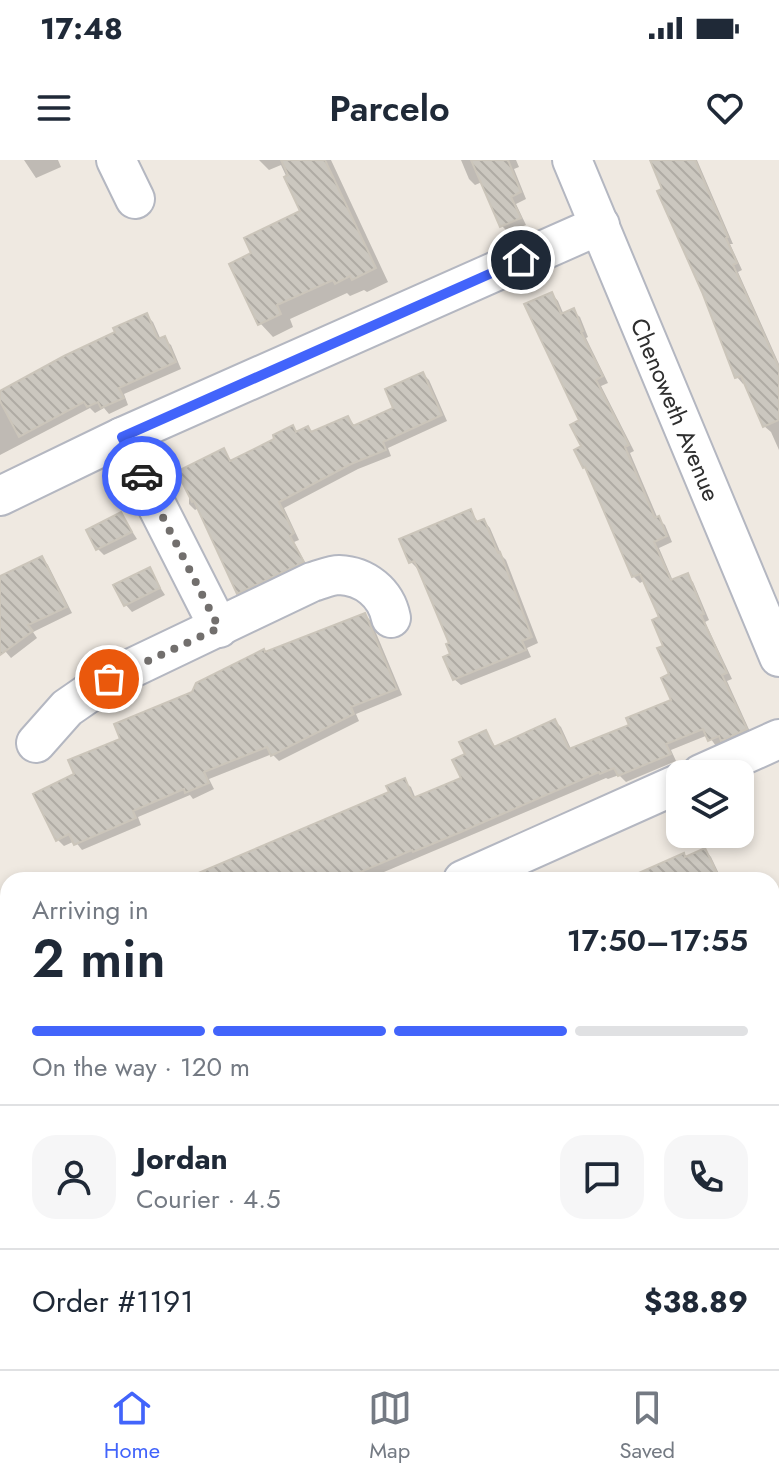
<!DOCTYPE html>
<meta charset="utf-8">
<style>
:root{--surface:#fff;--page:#f6f6f7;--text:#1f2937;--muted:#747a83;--line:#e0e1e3;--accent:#4264fb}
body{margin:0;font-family:Jost,sans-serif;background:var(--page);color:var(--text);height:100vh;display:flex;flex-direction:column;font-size:30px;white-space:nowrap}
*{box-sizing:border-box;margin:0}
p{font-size:26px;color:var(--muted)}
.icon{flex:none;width:44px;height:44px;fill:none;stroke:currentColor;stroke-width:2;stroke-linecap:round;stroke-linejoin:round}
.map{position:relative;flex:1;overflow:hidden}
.side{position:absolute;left:0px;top:712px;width:780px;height:498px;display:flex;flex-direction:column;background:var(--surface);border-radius:24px 24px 0 0;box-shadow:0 4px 12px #0003}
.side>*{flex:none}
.controls{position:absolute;left:666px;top:600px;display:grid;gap:16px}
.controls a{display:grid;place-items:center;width:88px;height:88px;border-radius:16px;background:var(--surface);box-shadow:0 4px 12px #0003;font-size:40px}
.pin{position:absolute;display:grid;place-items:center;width:68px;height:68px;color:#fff;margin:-34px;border:4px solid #fff;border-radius:50%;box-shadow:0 2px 8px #0007}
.courier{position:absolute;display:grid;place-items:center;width:80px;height:80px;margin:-40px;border:6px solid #4264fb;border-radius:50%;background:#fff;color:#222;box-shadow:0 2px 10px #0007}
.headline em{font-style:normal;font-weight:600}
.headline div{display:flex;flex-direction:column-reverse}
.headline{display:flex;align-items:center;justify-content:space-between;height:136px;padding:0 32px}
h1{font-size:52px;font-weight:600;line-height:60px}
.bar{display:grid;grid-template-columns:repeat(4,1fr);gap:12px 8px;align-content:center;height:96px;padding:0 32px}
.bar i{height:10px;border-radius:6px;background:var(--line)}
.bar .selected{background:var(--accent)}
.bar p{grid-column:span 4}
.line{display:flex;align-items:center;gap:20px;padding:0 32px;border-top:2px solid var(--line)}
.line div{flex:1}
.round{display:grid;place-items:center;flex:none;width:84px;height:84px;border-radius:24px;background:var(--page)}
.status{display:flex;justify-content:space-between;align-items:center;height:56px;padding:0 40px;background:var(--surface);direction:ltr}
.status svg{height:22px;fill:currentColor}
header{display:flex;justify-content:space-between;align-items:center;height:104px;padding:0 32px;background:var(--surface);font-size:36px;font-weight:600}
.tabs{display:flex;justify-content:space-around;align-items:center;height:112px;border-top:2px solid var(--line);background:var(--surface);font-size:22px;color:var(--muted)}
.tabs a{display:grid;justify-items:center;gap:4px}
.tabs .selected{color:var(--accent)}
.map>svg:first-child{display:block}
</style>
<div class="status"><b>17:48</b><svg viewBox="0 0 49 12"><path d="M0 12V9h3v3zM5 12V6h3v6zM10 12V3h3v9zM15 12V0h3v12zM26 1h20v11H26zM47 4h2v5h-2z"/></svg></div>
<header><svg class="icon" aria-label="menu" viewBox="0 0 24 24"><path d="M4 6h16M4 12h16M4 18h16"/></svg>Parcelo<svg class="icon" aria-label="heart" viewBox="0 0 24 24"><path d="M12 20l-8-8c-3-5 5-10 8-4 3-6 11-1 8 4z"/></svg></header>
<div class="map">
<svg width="779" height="1209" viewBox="0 0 779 1209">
<defs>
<pattern id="building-back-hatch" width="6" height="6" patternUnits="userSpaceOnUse" patternTransform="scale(2)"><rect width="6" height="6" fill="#cbc7bf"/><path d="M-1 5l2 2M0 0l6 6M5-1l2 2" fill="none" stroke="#afaba4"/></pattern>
</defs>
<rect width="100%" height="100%" fill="#efe9e1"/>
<path fill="#0003" d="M 24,0 L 58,0 L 61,7 L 36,18 Z
M 259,0 L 331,0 L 388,122 L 367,132 L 364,130 L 350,136 L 347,133 L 290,159 L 293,167 L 273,177 L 260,163 L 254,94 L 303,52 L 281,5 L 269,10 Z
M 461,0 L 516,0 L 519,7 L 514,9 L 526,39 L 516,44 L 526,65 L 508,72 L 502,66 L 482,22 L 475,25 L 469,19 Z
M 652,0 L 697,0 L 733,84 L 730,84 L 742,110 L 738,112 L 779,204 L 779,290 L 771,272 L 764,266 L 745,222 L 743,224 L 737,217 Z
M 552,134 L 558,141 L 564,155 L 573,151 L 580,157 L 588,177 L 586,178 L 608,223 L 601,226 L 634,291 L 630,293 L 658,359 L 665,365 L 672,382 L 659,388 L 673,421 L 687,416 L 693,422 L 709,460 L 705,462 L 732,519 L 727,521 L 752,576 L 729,586 L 725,582 L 716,586 L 708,575 L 671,590 L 676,601 L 626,622 L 619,615 L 608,619 L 606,618 L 365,720 L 203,720 L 391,633 L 404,621 L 411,627 L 416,639 L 463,620 L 468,595 L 486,572 L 496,588 L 555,561 L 561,567 L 572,591 L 632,566 L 674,541 L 661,458 L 645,420 L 640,423 L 633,416 L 589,312 L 584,307 L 582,261 Z
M 146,155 L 153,162 L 161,180 L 164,179 L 171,185 L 181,209 L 124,234 L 128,245 L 109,254 L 104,248 L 95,253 L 90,248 L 0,295 L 0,233 L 118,173 Z
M 423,214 L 429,220 L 447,261 L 388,288 L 391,296 L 358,309 L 284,348 L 299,380 L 294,382 L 308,408 L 245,439 L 238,432 L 199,348 L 195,350 L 189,344 L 189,332 L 223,291 L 232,302 L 277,280 L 292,268 L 298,273 L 307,268 L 313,274 L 348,258 L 356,267 L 396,249 Z
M 471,352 L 479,363 L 484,361 L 490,368 L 502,396 L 506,400 L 538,483 L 527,488 L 531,497 L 461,525 L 454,519 L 452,484 L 420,407 L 417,408 L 411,402 Z
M 121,354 L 137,379 L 104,395 L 98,389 Z
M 42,398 L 48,405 L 72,453 L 33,472 L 37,478 L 11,498 L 0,485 L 0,424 Z
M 149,410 L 165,435 L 132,452 L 126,445 L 116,425 Z
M 365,455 L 371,461 L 402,535 L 356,554 L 359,561 L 279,601 L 272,594 L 209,619 L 214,629 L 193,639 L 190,635 L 138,657 L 141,665 L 82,690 L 75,681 L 64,686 L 58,680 L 76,615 L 123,580 L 193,533 L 265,494 Z
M 705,690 L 711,697 L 722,720 L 620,720 L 629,716 L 631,718 L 683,695 L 687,699 Z
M 0,825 L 2,829 L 8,826 L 8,877 L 0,880 Z
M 776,881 L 779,884 L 779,934 L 772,921 L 772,883 Z
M 8,968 L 8,985 L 2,971 Z
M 772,1133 L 779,1151 L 779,1209 L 732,1209 L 730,1204 L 733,1202 L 772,1202 Z
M 92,1202 L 193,1202 L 196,1209 L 95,1209 Z
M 419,1202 L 466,1202 L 471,1209 L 417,1209 L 415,1204 Z
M 575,1202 L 621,1202 L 624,1209 L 578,1209 Z"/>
<path fill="url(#building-back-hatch)" stroke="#cbc5ba" stroke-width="2" d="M 281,0 L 325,0 L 376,108 L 352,120 L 350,116 L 335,124 L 333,120 L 277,145 L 281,154 L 258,165 L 229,104 L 251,93 L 244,78 L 300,51 L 284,17 L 288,15 Z
M 471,0 L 508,0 L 521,32 L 511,37 L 521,58 L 500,67 Z
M 650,0 L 695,0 L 728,77 L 726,78 L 737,103 L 733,105 L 779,208 L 779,260 L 763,267 L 741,216 L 735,218 L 702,132 L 657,31 L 662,29 Z
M 552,132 L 561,154 L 574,148 L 583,171 L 581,172 L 603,216 L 596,220 L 629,285 L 625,287 L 655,358 L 659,356 L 667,376 L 654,382 L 671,420 L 688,413 L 704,454 L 701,455 L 727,513 L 722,515 L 747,569 L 721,581 L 719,576 L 708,581 L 703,569 L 666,584 L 671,594 L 618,616 L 614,608 L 600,614 L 599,612 L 461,672 L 413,692 L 412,690 L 342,720 L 182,720 L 389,632 L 386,626 L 405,618 L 413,638 L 461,618 L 452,600 L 465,594 L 459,582 L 486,570 L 494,587 L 555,559 L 569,589 L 629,565 L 626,558 L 671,540 L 661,518 L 669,514 L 657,488 L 663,486 L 652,460 L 659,457 L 640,414 L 632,417 L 585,307 L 583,308 L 574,290 L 581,286 L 570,265 L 579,260 L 524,144 Z
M 147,153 L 158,179 L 165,176 L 176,202 L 119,228 L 124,238 L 101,248 L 98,242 L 87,247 L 84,242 L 19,277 L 0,241 L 0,231 L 64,196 L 115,172 L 113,168 Z
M 423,212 L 442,255 L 383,282 L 386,290 L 351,304 L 279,342 L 294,373 L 290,376 L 304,402 L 237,434 L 194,341 L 192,342 L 179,316 L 182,309 L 224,288 L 230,301 L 274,279 L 273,275 L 293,265 L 296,272 L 308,266 L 311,272 L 348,256 L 353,266 L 393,248 L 385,229 Z
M 471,349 L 476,362 L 484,359 L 498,393 L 500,392 L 532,477 L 522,481 L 526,490 L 453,520 L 443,497 L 450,494 L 446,484 L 449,483 L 418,409 L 414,401 L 409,403 L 399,379 Z
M 121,352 L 132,372 L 96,390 L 86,370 Z
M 42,396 L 67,447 L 28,465 L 33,471 L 0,495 L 0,416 Z
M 150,407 L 160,428 L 124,446 L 113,425 Z
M 365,453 L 397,529 L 351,547 L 354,554 L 271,596 L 267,587 L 204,612 L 209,623 L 185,633 L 184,629 L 133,651 L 136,658 L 74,685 L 69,674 L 56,681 L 33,634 L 74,614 L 68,600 L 120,579 L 114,564 L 192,532 L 196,523 L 264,489 L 265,492 Z
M 705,688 L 720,720 L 623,720 L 684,693 L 685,697 Z"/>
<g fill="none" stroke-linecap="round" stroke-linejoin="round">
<defs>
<g id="minor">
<path d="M 116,0 L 135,39"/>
<path id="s1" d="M 572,0 L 779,497"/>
<path d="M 122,277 L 219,468"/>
<path d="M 0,336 L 122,277 L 600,65"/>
<path d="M 36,583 L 67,548 L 109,519 L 312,422 C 320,420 331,415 339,415 C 365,416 386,433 391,458"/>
<path d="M 701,614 L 779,579"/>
<path d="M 463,720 L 680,623"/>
<path d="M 0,926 L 8,923"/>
<path d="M 0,1136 L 8,1154"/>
<path d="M 29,1202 L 32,1209"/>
<path d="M 515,1202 L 518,1209"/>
</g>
</defs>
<use href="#minor" stroke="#b4b7c1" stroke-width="42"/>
<use href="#minor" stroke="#fff" stroke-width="38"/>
</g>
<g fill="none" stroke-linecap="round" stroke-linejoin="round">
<path stroke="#726f6d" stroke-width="8" stroke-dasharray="0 14.4" d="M 109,519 L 219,468 L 142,316"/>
<path stroke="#4264fb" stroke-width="10" d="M 142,316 L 122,277 L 521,100"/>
</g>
<g text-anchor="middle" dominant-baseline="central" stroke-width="6" stroke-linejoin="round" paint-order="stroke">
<g font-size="24" fill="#2e2e2e" stroke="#fff">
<text stroke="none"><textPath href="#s1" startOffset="270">Chenoweth Avenue</textPath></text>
</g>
</g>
</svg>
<div class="controls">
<a><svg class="icon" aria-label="layers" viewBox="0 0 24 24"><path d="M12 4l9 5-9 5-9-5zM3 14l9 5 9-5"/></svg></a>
</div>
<div class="pin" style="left:109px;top:519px;background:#ea580c"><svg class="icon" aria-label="bag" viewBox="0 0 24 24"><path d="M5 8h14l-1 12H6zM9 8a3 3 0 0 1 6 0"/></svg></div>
<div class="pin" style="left:521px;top:100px;background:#1f2937"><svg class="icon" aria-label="home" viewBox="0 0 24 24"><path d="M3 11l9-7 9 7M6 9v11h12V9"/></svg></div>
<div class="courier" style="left:142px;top:316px"><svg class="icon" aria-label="car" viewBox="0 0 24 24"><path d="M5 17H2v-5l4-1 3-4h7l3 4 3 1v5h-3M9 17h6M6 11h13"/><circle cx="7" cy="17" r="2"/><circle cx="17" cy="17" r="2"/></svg></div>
<section class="side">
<div class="headline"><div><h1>2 min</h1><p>Arriving in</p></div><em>17:50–17:55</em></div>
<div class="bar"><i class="selected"></i><i class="selected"></i><i class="selected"></i><i></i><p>On the way · 120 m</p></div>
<div class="line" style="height:144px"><a class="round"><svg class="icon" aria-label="person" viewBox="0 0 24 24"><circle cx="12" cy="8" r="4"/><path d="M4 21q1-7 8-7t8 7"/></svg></a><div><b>Jordan</b><p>Courier · 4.5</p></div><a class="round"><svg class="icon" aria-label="chat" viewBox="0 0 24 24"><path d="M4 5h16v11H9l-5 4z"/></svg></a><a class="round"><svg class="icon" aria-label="phone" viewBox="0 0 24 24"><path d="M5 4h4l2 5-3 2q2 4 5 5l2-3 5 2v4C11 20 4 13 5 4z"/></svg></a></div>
<div class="line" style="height:104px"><div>Order #1191</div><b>$38.89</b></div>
</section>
</div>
<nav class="tabs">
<a class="selected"><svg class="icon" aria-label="home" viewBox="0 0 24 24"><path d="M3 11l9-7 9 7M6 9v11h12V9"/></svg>Home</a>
<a><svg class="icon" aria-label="map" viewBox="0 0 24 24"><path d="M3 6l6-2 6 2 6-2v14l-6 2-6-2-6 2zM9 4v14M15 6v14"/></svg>Map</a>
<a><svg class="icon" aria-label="saved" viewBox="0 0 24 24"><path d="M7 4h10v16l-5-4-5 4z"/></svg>Saved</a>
</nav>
